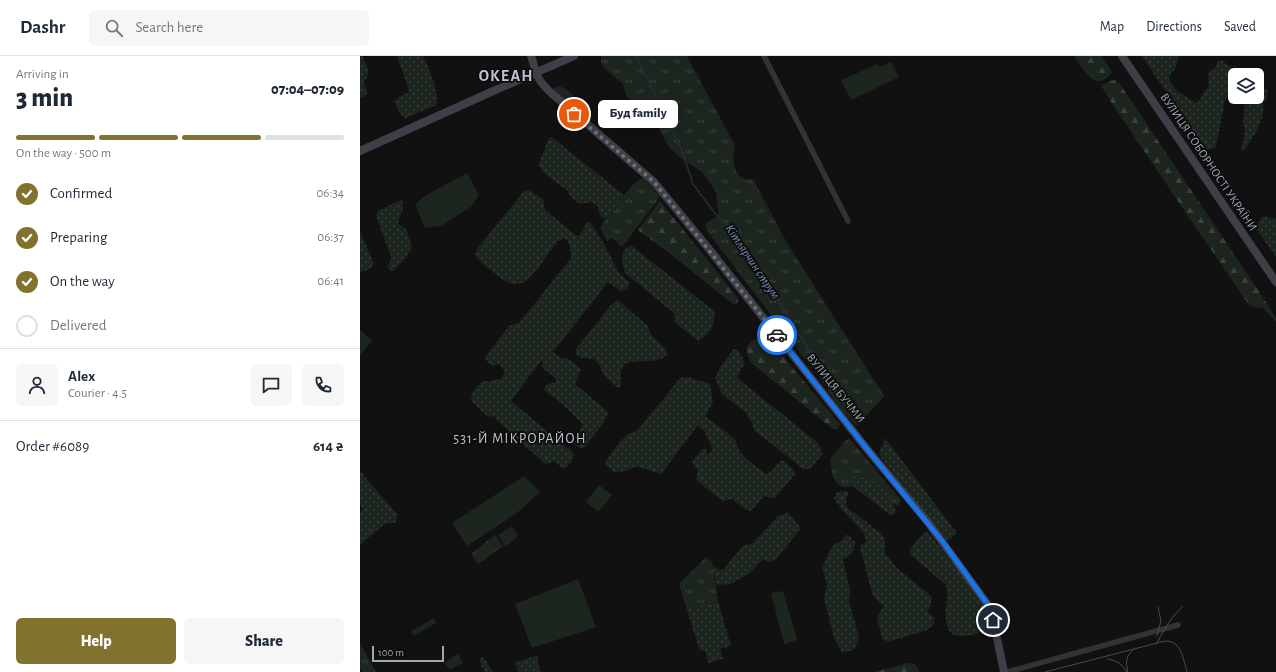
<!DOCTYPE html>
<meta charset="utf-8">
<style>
:root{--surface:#fff;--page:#f6f6f7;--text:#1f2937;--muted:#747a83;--line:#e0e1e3;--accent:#81722e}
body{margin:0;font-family:"Alegreya Sans",sans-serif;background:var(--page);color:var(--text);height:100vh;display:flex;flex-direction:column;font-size:15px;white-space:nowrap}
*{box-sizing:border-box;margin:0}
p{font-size:13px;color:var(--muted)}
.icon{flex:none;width:22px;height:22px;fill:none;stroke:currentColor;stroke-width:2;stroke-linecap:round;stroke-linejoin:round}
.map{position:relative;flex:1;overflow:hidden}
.sheet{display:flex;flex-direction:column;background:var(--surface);width:360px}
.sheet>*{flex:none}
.buttons{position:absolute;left:868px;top:12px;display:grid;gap:8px}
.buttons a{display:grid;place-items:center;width:36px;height:36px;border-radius:6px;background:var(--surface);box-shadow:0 4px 16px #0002;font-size:20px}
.scale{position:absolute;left:12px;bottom:10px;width:72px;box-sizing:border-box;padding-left:4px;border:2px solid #a1a5b4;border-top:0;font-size:11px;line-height:14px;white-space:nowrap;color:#a1a5b4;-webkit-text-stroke:3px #0c0c0d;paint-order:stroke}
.pin{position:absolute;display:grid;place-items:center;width:34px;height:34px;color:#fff;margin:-17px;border:2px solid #fff;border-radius:50%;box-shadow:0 1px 4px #0007}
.courier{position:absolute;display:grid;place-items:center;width:40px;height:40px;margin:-20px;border:3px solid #1a73e8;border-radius:50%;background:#fff;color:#222;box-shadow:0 1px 5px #0007}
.bubble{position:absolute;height:28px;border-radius:6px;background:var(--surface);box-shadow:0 4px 16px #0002;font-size:13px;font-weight:800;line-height:28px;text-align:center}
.head em{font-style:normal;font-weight:800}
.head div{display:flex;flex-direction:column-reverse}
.head{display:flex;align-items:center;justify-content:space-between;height:68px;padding:0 16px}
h1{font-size:26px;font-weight:800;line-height:30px}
.bar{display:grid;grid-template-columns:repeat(4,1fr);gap:6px 4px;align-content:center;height:48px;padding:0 16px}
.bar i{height:5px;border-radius:3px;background:var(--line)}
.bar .active{background:var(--accent)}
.bar p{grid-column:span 4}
.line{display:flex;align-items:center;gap:10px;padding:0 16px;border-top:1px solid var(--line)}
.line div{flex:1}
.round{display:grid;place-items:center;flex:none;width:42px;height:42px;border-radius:6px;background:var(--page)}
ol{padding:0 16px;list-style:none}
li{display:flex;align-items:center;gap:12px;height:44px}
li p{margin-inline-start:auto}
li .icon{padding:4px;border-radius:50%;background:var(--accent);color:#fff;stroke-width:4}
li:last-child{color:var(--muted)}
li i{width:22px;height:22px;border:2px solid var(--line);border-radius:50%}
.cta{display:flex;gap:8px;margin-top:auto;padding:8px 16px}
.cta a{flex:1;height:46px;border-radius:6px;background:var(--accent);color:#fff;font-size:16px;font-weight:800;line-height:46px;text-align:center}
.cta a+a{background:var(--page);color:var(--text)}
header{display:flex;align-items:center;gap:24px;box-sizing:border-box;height:56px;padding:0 20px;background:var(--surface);border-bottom:1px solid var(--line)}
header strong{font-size:19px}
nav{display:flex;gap:22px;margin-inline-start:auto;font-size:14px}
.search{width:280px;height:36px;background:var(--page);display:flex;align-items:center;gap:10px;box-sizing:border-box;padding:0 14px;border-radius:6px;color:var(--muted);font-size:15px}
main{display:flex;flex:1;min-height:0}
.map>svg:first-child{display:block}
</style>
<header>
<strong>Dashr</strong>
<div class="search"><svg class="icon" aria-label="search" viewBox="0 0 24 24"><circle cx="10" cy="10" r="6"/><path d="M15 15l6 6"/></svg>Search here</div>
<nav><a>Map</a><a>Directions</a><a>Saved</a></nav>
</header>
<main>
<section class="sheet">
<div class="head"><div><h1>3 min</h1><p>Arriving in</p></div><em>07:04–07:09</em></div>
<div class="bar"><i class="active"></i><i class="active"></i><i class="active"></i><i></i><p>On the way · 500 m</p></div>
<ol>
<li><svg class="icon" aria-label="check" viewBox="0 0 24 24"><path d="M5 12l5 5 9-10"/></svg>Confirmed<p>06:34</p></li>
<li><svg class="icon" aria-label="check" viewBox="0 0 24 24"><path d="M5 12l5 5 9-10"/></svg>Preparing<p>06:37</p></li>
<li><svg class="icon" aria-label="check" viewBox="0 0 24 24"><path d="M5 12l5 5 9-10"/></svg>On the way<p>06:41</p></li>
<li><i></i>Delivered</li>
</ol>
<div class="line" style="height:72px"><a class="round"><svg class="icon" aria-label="person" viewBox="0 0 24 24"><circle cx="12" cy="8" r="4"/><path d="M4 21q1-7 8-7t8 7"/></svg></a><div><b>Alex</b><p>Courier · 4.5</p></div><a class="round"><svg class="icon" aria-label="chat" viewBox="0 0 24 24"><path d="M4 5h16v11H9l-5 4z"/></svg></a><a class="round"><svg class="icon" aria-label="phone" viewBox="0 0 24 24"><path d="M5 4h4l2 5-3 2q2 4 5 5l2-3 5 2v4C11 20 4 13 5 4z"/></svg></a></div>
<div class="line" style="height:52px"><div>Order #6089</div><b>614 ₴</b></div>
<div class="cta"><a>Help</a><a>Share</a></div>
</section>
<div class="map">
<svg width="916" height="616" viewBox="0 0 916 616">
<defs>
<pattern id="grass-tufts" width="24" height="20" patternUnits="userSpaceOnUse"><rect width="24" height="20" fill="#1d251f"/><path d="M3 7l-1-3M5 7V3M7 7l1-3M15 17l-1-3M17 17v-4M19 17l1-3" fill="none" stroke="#3b423d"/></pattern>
<pattern id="forest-firs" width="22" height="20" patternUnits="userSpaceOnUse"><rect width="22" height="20" fill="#1d251f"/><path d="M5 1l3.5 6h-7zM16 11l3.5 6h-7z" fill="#3b423d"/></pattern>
<pattern id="garden-dots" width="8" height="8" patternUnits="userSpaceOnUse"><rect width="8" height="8" fill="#1d251f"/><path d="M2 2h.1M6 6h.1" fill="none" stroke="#3b423d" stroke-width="1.8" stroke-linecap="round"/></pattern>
</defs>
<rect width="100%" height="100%" fill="#111112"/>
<path fill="url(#grass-tufts)" d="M 241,0 L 327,0 L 375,90 C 371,100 373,117 383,122 C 386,124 389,123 393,123 L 427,187 L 524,340 C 517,350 505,358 501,368 L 496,370 C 491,362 484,358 479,351 C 468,335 461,320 447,306 L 347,175 L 345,168 L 358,160 L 358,154 L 356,136 L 342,116 L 317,99 L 309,91 L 293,62 L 266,40 L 263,28 L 246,14 L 241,7 Z
M 282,122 L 291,130 L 300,141 L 262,191 L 252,182 L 247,185 L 240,171 L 272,129 Z
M 488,382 L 490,383 L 541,444 L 539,449 L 535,449 L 517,428 L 501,420 L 490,425 L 493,430 C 473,436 472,417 470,403 Z
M 135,479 L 143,490 L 118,508 L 111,498 Z
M 346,501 L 352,506 L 358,546 L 327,554 L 319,528 Z
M 0,587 L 16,616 L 3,616 L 0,612 Z"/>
<path fill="url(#forest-firs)" d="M 715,0 L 742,0 L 752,16 C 736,38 725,15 715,2 Z
M 755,24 L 760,28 L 898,234 L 916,262 L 916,266 L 902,251 L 898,252 L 889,249 L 832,166 L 751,46 L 742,31 L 743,29 L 750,25 Z
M 197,30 C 208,31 218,43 221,53 L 219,57 L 193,34 Z
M 300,145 L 378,242 L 378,246 L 374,249 L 308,196 L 278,174 Z
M 403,280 L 411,285 L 436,316 L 480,368 L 477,373 L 473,373 L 390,306 L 386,292 L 393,284 Z
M 548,607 C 554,607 559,609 559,616 L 515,616 Z"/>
<path fill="#1d251f" d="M 531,6 L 539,21 L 491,44 L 481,24 L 518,8 L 520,11 Z
M 107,117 L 119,139 L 111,151 L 81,170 L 65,172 L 55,149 L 63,141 Z
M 0,274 L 12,285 L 0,299 Z
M 164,420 L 180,436 L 158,456 L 107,490 L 92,467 Z
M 239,429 L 252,439 L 238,456 L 226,446 Z
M 152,470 L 158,480 L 146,491 L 138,479 Z
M 218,523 L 236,571 L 172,592 L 155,548 Z
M 423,535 L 437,584 L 424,588 L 411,537 Z
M 74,562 L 76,567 L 54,580 L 51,575 Z
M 98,598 L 103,607 L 90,614 L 85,607 L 92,601 Z"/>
<path fill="url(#garden-dots)" d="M 0,0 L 2,0 C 8,12 12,14 4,26 L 7,36 L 5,40 L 0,42 Z
M 37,0 L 63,0 C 68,10 81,39 76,49 L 46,62 C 40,59 37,51 34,45 L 40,40 L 48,37 L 49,34 Z
M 782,0 L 817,0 L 818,2 L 816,11 L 809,20 L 810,26 L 817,35 L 836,47 L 838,46 L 849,29 L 848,18 L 850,14 L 854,14 L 858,5 L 861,4 L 881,19 L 875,19 L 875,39 L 870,37 L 865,44 L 856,90 L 854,92 L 848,94 L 843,91 Z
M 897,29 L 905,33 L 908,35 L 906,44 L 903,47 C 906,64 893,80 885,94 L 883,95 L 881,94 L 885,76 L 883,65 L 885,42 L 883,41 L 897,41 Z
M 189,82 L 191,81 L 194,83 L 264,139 L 245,164 L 239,157 L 238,150 L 232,146 L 220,148 L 210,140 L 208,135 L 185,118 L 178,109 Z
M 169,134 L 183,143 L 185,154 L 217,180 L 220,179 L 227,166 L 231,167 L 244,188 L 259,217 L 269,226 L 269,229 L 267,233 L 261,235 L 248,226 L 193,296 L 201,302 L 206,302 L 214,307 L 221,313 L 215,328 L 246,354 L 248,358 L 243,367 L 223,393 L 220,392 L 215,389 L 215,384 L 223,368 L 201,347 L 184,334 L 187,328 L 196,326 L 196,323 L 182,311 L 183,305 L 180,306 L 151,345 L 211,395 L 214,399 L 212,405 L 206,412 L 203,412 L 194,405 L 187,408 L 184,407 L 139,366 L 135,363 L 136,360 L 130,361 L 125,358 L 111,345 C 111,336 117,329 124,325 L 130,326 L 136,323 L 140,323 C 147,316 145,313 138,308 L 132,310 L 125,303 L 128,297 L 150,269 L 159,267 L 211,202 C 211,194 210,187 205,182 L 197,186 C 191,194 185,202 179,211 C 165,229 155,235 136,218 C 128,212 120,207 115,199 L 117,193 L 164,135 Z
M 41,144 C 47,151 39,159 38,168 L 46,173 L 52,191 L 44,204 L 32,216 L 27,211 L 31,204 L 31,201 L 16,159 L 18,155 Z
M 903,160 L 916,163 L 916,201 L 895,171 Z
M 0,176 L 14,208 L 11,212 L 0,217 Z
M 272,190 L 354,255 C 356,268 350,278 338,285 L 314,266 L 315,258 L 265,217 L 262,205 L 263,196 L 266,192 Z
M 258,244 L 288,270 C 290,283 302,285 307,296 L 306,300 C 291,309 280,302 264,308 L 261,315 L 261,330 L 258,332 L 243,318 L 239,308 L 234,303 L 222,302 L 215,297 L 216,293 L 251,249 Z
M 374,293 L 378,294 L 385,307 L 377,321 L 382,326 L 457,386 L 461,392 L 462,399 L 450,413 L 443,413 L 394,374 L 392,367 L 386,357 L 362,338 L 355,322 L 361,310 Z
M 327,321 L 350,328 L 353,346 L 345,360 L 376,384 C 376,399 395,409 406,418 C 413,416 416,408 423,404 L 434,414 L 435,418 L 416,441 L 411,442 L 404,440 L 391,455 L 385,453 L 372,443 L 363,445 L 336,424 L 338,415 L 332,406 L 342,393 L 346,393 L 347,399 L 350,397 L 353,393 L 344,375 L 338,369 L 301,418 L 276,410 L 268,414 L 255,417 L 245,408 C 248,401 263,380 270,377 C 272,376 275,376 277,375 L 317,326 L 321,322 Z
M 525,382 L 597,477 L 589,484 L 587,484 L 581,479 L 520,400 L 519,397 Z
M 0,415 L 38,459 L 36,466 L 30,468 L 27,466 L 0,489 L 0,457 L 3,453 L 0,448 Z
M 493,420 C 513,419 533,438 536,457 L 533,459 L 529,458 L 494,431 L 490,425 Z
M 481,435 L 487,435 L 489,437 L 486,442 L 486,450 L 491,455 L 495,457 L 520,477 L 525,484 L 525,498 L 539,514 L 568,537 L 572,542 L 570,551 L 567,555 L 575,562 L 573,569 L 567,574 L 528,586 L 522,582 L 517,561 L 524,550 L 514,541 L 510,530 L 500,490 L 506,485 L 504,477 L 483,455 L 474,442 L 477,437 Z
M 428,457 L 438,468 L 440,474 L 415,504 L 409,506 L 403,503 L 390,517 L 370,528 L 356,529 L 353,510 L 360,514 L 363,514 L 383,490 L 393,487 L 418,460 Z
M 567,475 L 625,549 C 628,562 628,570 617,578 C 610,579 602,581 595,579 C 581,575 587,549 587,539 C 587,536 586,532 586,529 L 551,499 L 550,495 C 554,487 560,480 567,475 Z
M 486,479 L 488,479 L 495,486 C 495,495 491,499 483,503 L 490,534 L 489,546 L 499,582 C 496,591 493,597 482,596 L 475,584 L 464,543 L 467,529 L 462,512 L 469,496 L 475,487 L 479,487 Z
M 358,546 L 371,590 L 360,593 L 363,603 L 348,607 L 345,594 L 340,595 L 327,554 Z
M 178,599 L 178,609 L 181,616 L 159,616 L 154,607 Z
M 121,602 L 124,602 L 133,616 L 125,616 L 119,605 Z"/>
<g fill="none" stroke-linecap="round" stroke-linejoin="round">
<path stroke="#272d36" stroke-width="1.5" d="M 276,0 L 322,95 L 333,128 L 357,160 L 369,170 L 397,214 L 406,232 L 417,242 L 456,306"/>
<path stroke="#323237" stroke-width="5.5" d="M 404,0 L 488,165
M 647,616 L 818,569"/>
<path stroke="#3f4047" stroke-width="8" d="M 171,0 C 177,18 175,21 189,35 L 294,126 L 349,193 L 507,393 L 567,465 L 631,553 L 644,616
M 762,0 L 916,226
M 0,95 L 131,36 L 214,0"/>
<path stroke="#4a4b52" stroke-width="1" d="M 797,580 L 801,565 L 798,551
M 796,588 L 811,563 L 822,551
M 748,603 C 757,605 762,608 767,616
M 685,616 L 805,585 C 822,585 823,603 827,616
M 768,616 C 765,606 766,600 774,593"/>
</g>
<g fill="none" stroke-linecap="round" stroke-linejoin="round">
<path stroke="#6f717b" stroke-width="4" stroke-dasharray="0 7.2" d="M 214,58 L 294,126 L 417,279"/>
<path stroke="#1a73e8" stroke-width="5" d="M 417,279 L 507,393 L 583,486 L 631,553 L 633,564"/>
</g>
<g text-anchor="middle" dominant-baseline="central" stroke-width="3.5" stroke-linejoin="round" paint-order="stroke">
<g font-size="12" fill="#a1a5b4" stroke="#0c0c0d">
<text transform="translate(849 106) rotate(56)">ВУЛИЦЯ СОБОРНОСТІ УКРАЇНИ</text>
<text transform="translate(476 332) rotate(51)">ВУЛИЦЯ БУЧМИ</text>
</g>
<g font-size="13" font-style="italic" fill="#768eb1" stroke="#0c0c0d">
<text transform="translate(392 206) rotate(56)">Кітлярчин струм</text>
</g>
<g font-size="14" letter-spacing="1" fill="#c2c4cf" stroke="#0c0c0d">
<text x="160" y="383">531-Й МІКРОРАЙОН</text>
</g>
<g font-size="16" font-weight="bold" letter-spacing="1" fill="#c2c4cf" stroke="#0c0c0d">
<text x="146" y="20">ОКЕАН</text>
</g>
</g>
</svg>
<div class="buttons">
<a><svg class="icon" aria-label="layers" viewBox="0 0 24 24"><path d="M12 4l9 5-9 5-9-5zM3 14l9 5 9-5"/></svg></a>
</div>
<div class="scale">100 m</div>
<div class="pin" style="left:214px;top:58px;background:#ea580c"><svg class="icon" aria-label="bag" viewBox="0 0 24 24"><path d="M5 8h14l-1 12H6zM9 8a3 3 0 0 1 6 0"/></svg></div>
<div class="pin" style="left:633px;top:564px;background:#1f2937"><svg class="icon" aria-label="home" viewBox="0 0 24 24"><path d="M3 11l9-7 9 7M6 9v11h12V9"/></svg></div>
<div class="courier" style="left:417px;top:279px"><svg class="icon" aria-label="car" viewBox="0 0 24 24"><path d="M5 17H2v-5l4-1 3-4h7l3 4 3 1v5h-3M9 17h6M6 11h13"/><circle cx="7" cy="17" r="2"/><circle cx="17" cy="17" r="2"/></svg></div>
<div class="bubble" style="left:238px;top:44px;width:80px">Буд family</div>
</div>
</main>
